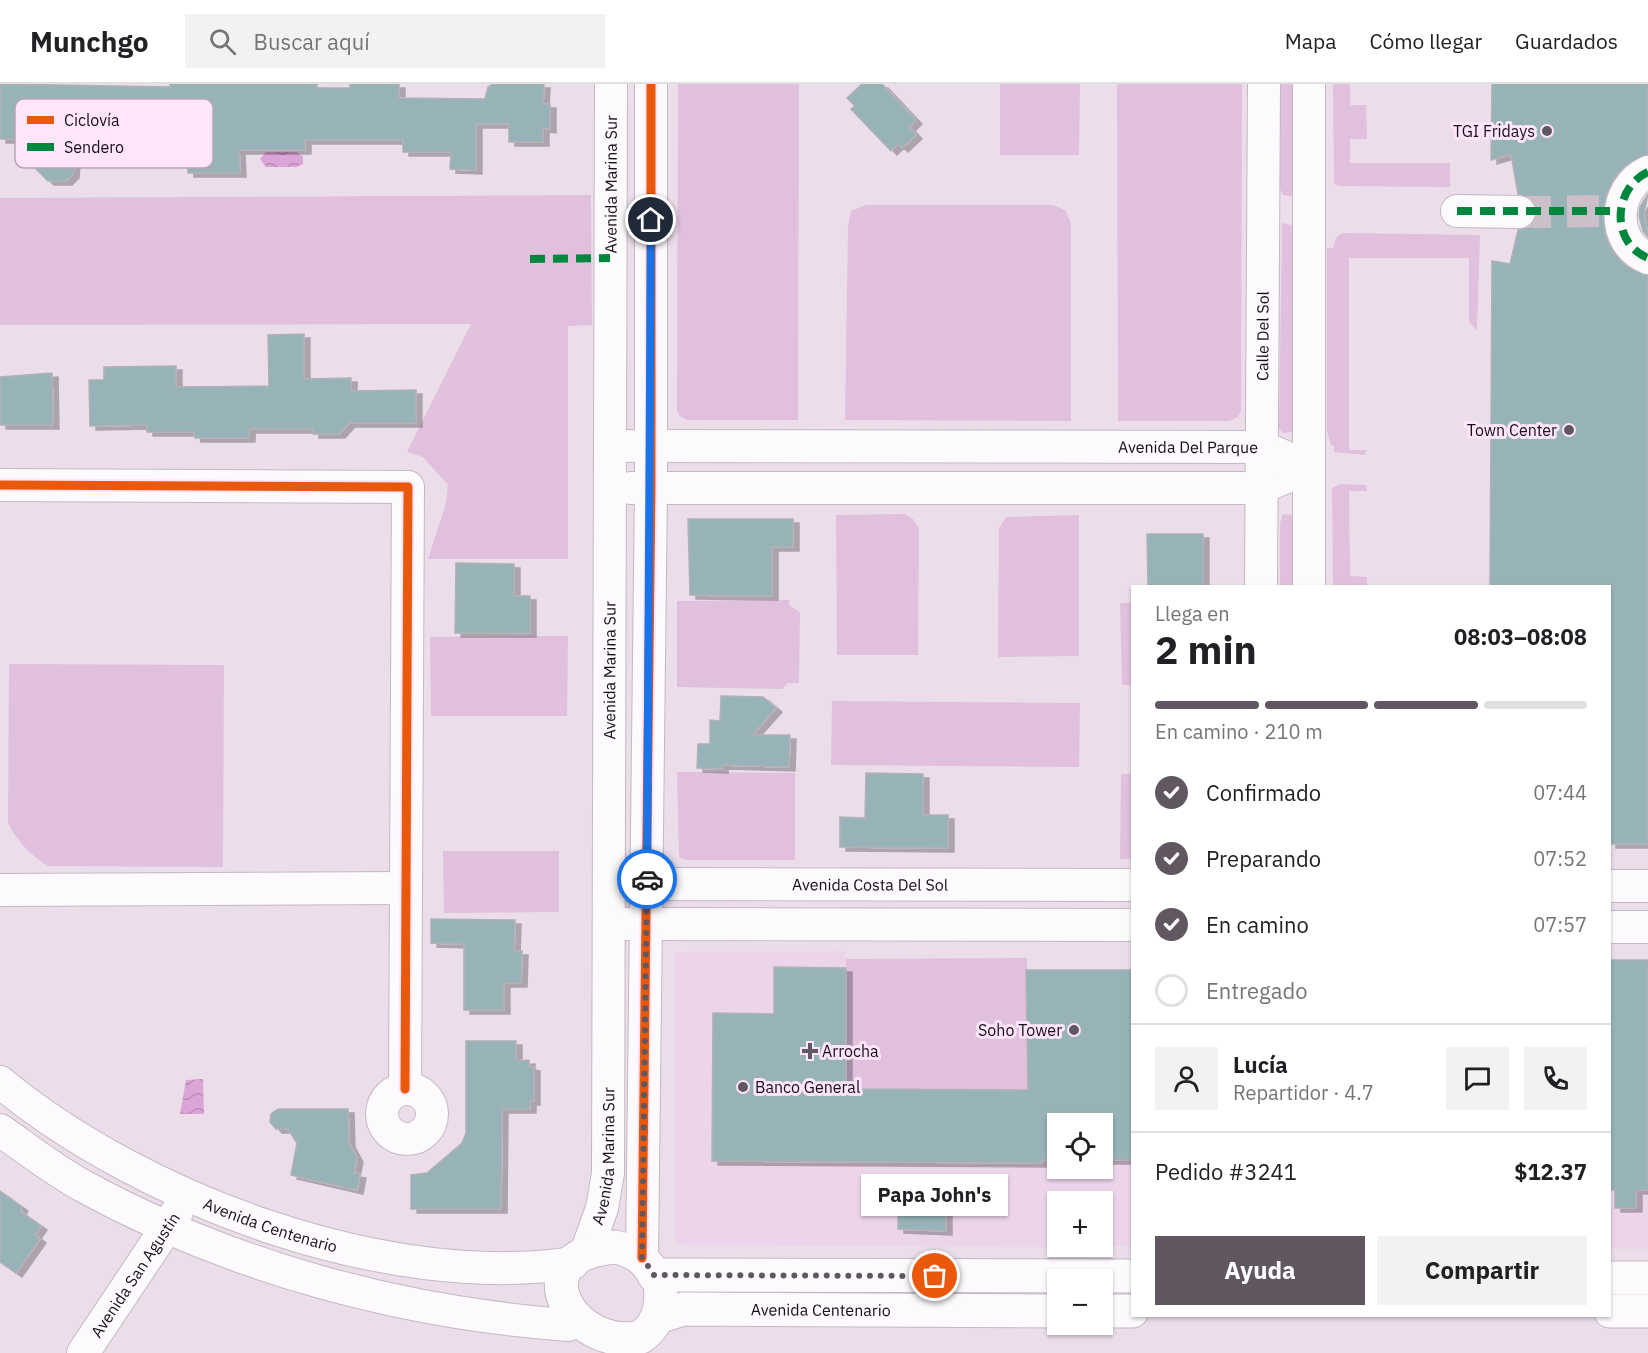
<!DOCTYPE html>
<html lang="es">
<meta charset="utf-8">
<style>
:root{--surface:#fff;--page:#f2f2f2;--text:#202124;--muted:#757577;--line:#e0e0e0;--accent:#615761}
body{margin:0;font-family:"IBM Plex Sans",sans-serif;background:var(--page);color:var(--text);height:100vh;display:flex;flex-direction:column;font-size:22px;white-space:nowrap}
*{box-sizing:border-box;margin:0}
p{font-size:20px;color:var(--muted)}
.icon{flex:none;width:33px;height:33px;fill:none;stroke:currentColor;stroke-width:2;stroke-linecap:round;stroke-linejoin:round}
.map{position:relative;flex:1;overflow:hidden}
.drawer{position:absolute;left:1131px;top:501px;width:480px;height:732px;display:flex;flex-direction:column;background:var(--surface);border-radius:0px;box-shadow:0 2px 4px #0004}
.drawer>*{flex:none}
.tools{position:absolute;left:1047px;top:1029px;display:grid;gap:12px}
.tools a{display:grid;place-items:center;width:66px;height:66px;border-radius:0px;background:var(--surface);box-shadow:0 2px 4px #0004;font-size:30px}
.pin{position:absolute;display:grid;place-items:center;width:51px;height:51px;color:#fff;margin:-26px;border:3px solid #fff;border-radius:50%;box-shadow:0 2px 6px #0007}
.courier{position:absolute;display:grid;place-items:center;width:60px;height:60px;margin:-30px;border:4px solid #1a73e8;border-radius:50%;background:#fff;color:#222;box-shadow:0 2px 8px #0007}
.bubble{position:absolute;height:42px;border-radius:0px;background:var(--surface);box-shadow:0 2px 4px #0004;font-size:20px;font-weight:700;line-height:42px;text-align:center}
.headline em{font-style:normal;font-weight:700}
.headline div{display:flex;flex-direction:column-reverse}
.headline{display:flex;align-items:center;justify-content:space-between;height:102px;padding:0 24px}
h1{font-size:39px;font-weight:700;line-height:45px}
.bar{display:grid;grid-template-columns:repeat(4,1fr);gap:9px 6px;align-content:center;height:72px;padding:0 24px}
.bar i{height:8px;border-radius:4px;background:var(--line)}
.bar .current{background:var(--accent)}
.bar p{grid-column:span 4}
.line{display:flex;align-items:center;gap:15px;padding:0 24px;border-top:2px solid var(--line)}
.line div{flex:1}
.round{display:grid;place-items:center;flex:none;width:63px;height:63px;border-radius:0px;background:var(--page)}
ol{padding:0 24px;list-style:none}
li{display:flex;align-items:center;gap:18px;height:66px}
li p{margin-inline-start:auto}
li .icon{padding:6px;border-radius:50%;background:var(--accent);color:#fff;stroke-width:4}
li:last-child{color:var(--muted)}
li i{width:33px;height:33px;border:3px solid var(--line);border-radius:50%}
.primary-button{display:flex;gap:12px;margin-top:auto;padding:12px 24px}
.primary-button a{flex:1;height:69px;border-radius:0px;background:var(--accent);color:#fff;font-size:24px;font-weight:700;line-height:69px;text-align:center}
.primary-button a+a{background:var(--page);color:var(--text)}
header{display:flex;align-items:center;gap:36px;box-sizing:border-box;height:84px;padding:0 30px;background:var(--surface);border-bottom:2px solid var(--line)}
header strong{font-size:28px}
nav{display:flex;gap:33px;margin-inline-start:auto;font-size:21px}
.search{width:420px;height:54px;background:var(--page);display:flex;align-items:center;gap:15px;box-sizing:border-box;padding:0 21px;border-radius:0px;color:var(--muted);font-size:22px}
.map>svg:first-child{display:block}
</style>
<header>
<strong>Munchgo</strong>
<div class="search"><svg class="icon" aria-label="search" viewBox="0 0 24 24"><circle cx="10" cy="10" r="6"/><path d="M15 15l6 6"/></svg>Buscar aquí</div>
<nav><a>Mapa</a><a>Cómo llegar</a><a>Guardados</a></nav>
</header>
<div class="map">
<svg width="1648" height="1269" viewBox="0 0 1648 1269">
<defs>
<pattern id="water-waves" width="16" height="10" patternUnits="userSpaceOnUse" patternTransform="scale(1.5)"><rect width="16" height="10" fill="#dca5d8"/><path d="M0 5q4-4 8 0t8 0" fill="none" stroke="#bc8db9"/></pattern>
<filter id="shadow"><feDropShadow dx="6" dy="4" stdDeviation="0" flood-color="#0004"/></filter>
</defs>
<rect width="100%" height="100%" fill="#ebdeea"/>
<path fill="#ecd5ea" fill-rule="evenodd" d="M 846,867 L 846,1004 L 1132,1006 L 1132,1162 L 1103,1162 L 1102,1118 L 1058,1118 L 1058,1162 L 1073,1163 L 1027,1163 L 845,1162 L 675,1160 L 675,868 ZM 1058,1040 L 1102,1040 L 1102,1084 L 1058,1084 Z
M 1610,1005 L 1648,1006 L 1648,1165 L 1610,1165 Z"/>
<path fill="#e0c0dd" d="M 678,0 L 799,0 L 798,336 L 687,336 L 680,332 L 677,326 Z
M 1000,0 L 1080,0 L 1079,71 L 1000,71 Z
M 1117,0 L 1242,0 L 1241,327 L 1238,333 L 1229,337 L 1118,337 Z
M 1279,0 L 1295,0 L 1295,103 L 1291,112 L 1283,111 L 1279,103 Z
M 1333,0 L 1350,0 L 1350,21 L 1366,21 L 1367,55 L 1350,55 L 1350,79 L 1450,79 L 1450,103 L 1338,102 L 1334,99 Z
M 591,111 L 592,241 L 568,242 L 568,475 L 428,475 L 446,419 L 448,401 L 423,373 L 407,368 L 471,240 L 0,241 L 0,114 Z
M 866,121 L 1053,121 L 1065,126 L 1071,139 L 1071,337 L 845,336 L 848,143 L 851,127 Z
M 1282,139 L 1292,141 L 1296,150 L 1294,344 L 1292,348 L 1283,349 L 1279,345 Z
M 1342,149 L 1480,151 L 1477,247 L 1469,238 L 1469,174 L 1349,174 L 1349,366 L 1367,366 L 1364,371 L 1334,368 L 1334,362 L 1331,361 L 1327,347 L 1327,164 L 1333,164 L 1336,154 Z
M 1340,400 L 1366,401 L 1367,407 L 1349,407 L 1350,492 L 1367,493 L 1367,502 L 1333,502 L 1332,404 Z
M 905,430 L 913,435 L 919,444 L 918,571 L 837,571 L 836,431 Z
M 1283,430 L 1291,431 L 1295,440 L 1295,502 L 1280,502 L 1280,439 Z
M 1079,431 L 1079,572 L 998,573 L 999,444 L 1006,433 Z
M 789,516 L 790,522 L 800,528 L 799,599 L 788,599 L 782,605 L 677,603 L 677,517 Z
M 1120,519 L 1132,519 L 1132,601 L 1122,601 Z
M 568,552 L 567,632 L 431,632 L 430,553 Z
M 9,580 L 224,581 L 223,783 L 48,782 C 30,771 18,758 8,739 Z
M 832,617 L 1080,619 L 1079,683 L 831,681 Z
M 677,688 L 795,689 L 795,776 L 686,776 L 679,773 Z
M 1121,690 L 1132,690 L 1132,775 L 1120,775 Z
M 443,767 L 559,767 L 559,828 L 444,829 Z
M 1027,874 L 1028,1006 L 846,1005 L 846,875 Z"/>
<path fill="url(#water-waves)" d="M 266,68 L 297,68 L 303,73 L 303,80 L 296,83 L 266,83 L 260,75 Z
M 203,995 L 204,1030 L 180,1030 L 186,996 Z"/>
<path fill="#98b3b7" stroke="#b0b1b6" stroke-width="1.5" filter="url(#shadow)" d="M 0,0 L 170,3 L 170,0 L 317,0 L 317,4 L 350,4 L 350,0 L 399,0 L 399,14 L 485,15 L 488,3 L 493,0 L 544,0 L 543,20 L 550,20 L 550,45 L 543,44 L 543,58 L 509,58 L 509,40 L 476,40 L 476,86 L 450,85 L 451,68 L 403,68 L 403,56 L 305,56 L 305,66 L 239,66 L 240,89 L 188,89 L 188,74 L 171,75 L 171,53 L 82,53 L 82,78 L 74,78 L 73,90 L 66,97 L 48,97 L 35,84 L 35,59 L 27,59 L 27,55 L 0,55 Z
M 862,0 L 882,0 L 916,36 L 909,43 L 916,51 L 902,64 L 898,60 L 891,67 L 851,25 L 855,22 L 847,14 Z
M 1492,0 L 1648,0 L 1648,70 L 1626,81 L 1614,95 L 1606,111 L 1603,133 L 1605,151 L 1613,168 L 1626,182 L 1648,192 L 1648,760 L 1610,760 L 1610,502 L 1490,502 L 1492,177 L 1510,180 L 1518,146 L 1528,143 L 1535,137 L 1537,128 L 1535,120 L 1529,113 L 1518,110 L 1511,70 L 1491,76 Z
M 1648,110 L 1644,129 L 1648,153 L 1643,147 L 1639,132 L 1640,123 Z
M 304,250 L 304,295 L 351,294 L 351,307 L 416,306 L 416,339 L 349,339 L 339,350 L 313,350 L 313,345 L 249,345 L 249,354 L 195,354 L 194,348 L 147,348 L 147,341 L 90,342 L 89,296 L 104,296 L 104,283 L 176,282 L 176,303 L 269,302 L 268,251 Z
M 52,289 L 53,341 L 0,341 L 0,293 Z
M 688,435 L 793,435 L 793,463 L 772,463 L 772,512 L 690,511 Z
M 1147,450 L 1203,450 L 1203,502 L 1148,502 Z
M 456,479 L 514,480 L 514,512 L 530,512 L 530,549 L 455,549 Z
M 721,612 L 763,613 L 776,624 L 752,651 L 790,651 L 789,683 L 722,681 L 722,685 L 697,684 L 698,660 L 710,660 L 710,636 L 720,637 Z
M 866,689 L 923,690 L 923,731 L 948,731 L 948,764 L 840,763 L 840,733 L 865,734 Z
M 431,835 L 515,836 L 514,867 L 522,867 L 521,899 L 504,899 L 504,926 L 464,926 L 464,860 L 431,859 Z
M 1610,876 L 1648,876 L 1648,1106 L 1636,1106 L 1636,1124 L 1615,1124 L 1615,1106 L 1610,1106 Z
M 774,883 L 846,884 L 846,1005 L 1028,1006 L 1026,886 L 1132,886 L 1132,1076 L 1102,1076 L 1102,1040 L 1058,1040 L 1058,1076 L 1042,1076 L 1042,1079 L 712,1077 L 713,929 L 774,930 Z
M 466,957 L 516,957 L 516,977 L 529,976 L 529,982 L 534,983 L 534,1017 L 530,1017 L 530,1025 L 502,1025 L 501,1125 L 411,1125 L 411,1091 L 427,1089 L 462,1059 L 466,1049 Z
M 278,1025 L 348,1025 L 349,1059 L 357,1074 L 354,1089 L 360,1090 L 357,1106 L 291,1091 L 297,1059 L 288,1045 L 276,1045 L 270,1038 L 271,1030 Z
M 0,1107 L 22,1123 L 20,1127 L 41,1142 L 35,1151 L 40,1155 L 16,1189 L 0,1178 Z
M 946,1127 L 946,1147 L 898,1145 L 898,1130 Z"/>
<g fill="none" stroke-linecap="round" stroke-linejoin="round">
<path stroke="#cbbfca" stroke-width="32" stroke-dasharray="32 16" stroke-linecap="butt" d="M 1519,128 L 1620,127"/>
<defs>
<g id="minor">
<path d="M 1648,88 C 1613,104 1610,159 1648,174"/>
<path d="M 1457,127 L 1519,128"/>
<path id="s1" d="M 630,362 L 1262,363 L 1309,383"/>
<path d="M 0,401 L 408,403 L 405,1005"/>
<path d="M 631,404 L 1261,404 L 1309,383"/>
<path id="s2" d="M 1261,502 L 1264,0"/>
<path d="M 1309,502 L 1309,0"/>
<path id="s3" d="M 626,800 L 1132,801"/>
<path d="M 1610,802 L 1648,802"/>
<path d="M 0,806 L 406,804"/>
<path d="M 625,840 L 1132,841"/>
<path d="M 1610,843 L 1648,843"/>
<path id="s4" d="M 0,998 C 143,1116 387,1207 573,1179"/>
<circle cx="407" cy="1030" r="25"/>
<path d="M 0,1046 C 27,1065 54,1086 83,1102 C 231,1183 401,1229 568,1241"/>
<path id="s5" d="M 586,1169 L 602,1124 L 608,1089 L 611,0"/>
<path d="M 642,1174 L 651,404 L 651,0"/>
<path id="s6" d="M 83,1269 L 177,1128"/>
</g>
<g id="major">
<path d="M 615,1163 C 634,1167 645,1174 654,1191 L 659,1191 C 663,1216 662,1238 641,1253 C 573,1269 515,1171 615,1163 Z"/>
<path d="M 654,1191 L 1132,1192"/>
<path d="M 1610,1194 L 1648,1194"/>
<path d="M 1102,1227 L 1132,1227"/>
<path d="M 1610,1227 L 1648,1227"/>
<path id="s7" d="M 658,1233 L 683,1225 L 1058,1227"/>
</g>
</defs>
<use href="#minor" stroke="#c3b9c2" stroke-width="34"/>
<use href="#major" stroke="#c3b9c2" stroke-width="35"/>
<use href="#minor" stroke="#fcfafc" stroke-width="32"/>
<use href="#major" stroke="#fcfafc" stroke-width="33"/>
<path stroke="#00873e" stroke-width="8" stroke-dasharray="15 8" stroke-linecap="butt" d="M 1648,88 C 1613,104 1610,159 1648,174
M 1457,127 L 1620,127
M 530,175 L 610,174"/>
<defs>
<path id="cycleway" d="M 0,401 L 408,403 L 405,1005
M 642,1174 L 651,404 L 651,0"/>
</defs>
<use href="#cycleway" stroke="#ffe5fc" stroke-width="13"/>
<use href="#cycleway" stroke="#e8590c" stroke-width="9"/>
</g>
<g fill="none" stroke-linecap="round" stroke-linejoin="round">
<path stroke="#615761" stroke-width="6" stroke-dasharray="0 10.8" d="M 647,795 L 642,1173 L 654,1191 L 935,1192"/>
<path stroke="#1a73e8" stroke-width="8" d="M 647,795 L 651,136"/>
</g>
<g fill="#615761" stroke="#ffe5fc" stroke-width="2">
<circle cx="1547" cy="47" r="6"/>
<circle cx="1569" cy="346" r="6"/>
<circle cx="1074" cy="946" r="6"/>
<path d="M807 958h6v6h6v6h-6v6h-6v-6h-6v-6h6z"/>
<circle cx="743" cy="1003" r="6"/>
</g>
<g text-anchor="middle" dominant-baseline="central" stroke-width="6" stroke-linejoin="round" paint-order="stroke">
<g font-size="16" fill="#170f17" stroke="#ffe5fc" text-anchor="end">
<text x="1535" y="47">TGI Fridays</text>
<text x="1557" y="346">Town Center</text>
<text x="1062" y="946">Soho Tower</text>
<text x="822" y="967" text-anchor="start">Arrocha</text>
<text x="755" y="1003" text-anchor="start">Banco General</text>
</g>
<g font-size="16" fill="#170f17" stroke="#ffe5fc">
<text stroke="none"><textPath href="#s5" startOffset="1072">Avenida Marina Sur</textPath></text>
<text stroke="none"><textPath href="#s2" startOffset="250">Calle Del Sol</textPath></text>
<text stroke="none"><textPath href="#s1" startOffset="558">Avenida Del Parque</textPath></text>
<text stroke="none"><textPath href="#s5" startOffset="586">Avenida Marina Sur</textPath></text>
<text stroke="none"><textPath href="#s3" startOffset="244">Avenida Costa Del Sol</textPath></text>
<text stroke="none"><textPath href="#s5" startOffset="100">Avenida Marina Sur</textPath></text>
<text stroke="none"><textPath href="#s4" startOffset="308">Avenida Centenario</textPath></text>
<text stroke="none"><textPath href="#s6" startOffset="94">Avenida San Agustín</textPath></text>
<text stroke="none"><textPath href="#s7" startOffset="164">Avenida Centenario</textPath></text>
</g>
</g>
<rect x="15" y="15" width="198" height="69" rx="9" fill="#ffe5fc" stroke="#b9a5b7" stroke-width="1.5"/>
<rect x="27" y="32" width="27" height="8" fill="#e8590c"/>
<rect x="27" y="59" width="27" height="8" fill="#00873e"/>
<g font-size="16" fill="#170f17">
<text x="64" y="42">Ciclovía</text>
<text x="64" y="69">Sendero</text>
</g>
</svg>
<div class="tools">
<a><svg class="icon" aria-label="locate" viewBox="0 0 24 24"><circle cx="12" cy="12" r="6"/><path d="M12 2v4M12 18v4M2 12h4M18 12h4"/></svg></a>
<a>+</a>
<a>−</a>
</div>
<div class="pin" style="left:935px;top:1192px;background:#ea580c"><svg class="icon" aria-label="bag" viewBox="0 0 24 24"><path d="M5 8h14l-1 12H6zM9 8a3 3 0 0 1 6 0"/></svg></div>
<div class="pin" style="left:651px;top:136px;background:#1f2937"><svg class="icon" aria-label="home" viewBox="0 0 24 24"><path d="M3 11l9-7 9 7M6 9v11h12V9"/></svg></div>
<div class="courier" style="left:647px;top:795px"><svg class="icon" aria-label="car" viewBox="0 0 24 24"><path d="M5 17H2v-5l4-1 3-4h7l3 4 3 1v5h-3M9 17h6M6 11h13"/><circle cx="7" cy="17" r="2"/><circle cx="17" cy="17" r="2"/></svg></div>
<div class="bubble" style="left:861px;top:1090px;width:147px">Papa John's</div>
<section class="drawer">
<div class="headline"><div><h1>2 min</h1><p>Llega en</p></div><em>08:03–08:08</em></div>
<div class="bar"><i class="current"></i><i class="current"></i><i class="current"></i><i></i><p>En camino · 210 m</p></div>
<ol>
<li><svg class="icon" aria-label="check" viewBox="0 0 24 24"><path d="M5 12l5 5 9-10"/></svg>Confirmado<p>07:44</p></li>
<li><svg class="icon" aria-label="check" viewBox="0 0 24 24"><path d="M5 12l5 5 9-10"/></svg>Preparando<p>07:52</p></li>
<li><svg class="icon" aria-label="check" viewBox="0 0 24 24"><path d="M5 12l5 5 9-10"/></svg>En camino<p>07:57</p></li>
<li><i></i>Entregado</li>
</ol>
<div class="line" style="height:108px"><a class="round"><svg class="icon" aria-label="person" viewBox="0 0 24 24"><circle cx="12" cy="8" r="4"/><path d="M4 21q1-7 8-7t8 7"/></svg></a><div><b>Lucía</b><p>Repartidor · 4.7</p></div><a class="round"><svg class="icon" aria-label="chat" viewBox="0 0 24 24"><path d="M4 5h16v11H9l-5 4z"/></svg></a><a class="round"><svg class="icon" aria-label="phone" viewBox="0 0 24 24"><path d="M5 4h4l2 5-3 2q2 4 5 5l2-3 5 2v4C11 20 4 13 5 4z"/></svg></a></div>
<div class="line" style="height:78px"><div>Pedido #3241</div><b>$12.37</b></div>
<div class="primary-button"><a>Ayuda</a><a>Compartir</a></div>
</section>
</div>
